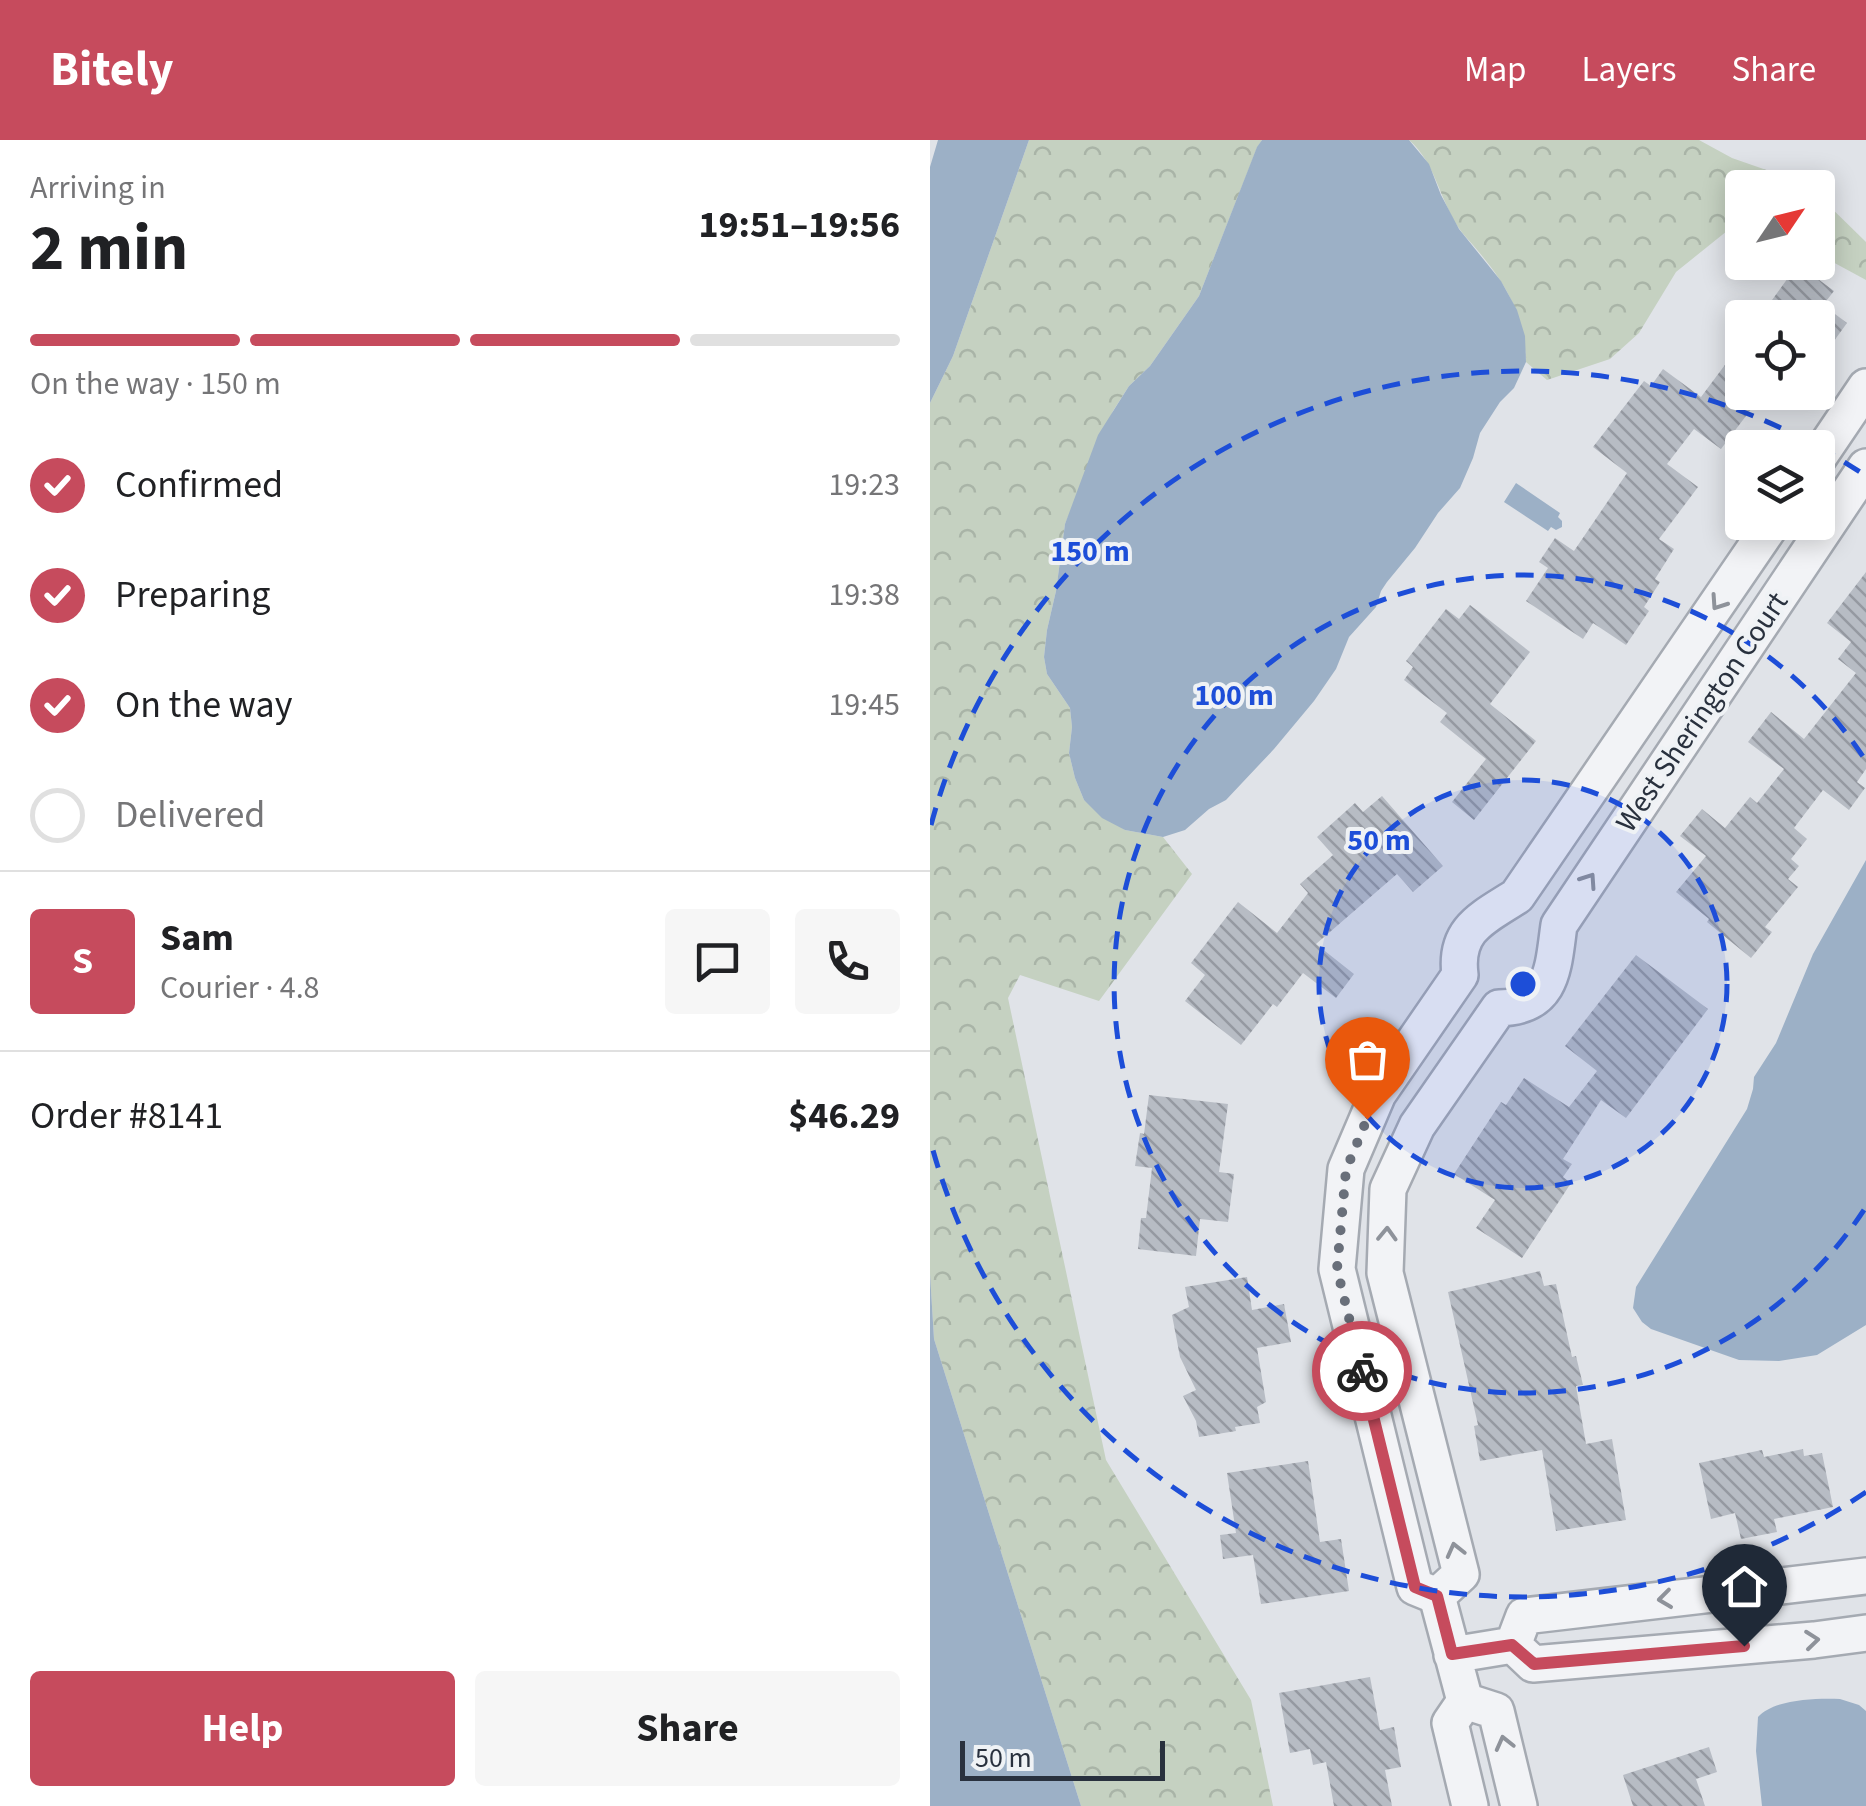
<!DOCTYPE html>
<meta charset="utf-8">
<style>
:root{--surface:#fff;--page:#f6f6f6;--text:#202124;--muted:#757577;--line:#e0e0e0;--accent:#c64b5d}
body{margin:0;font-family:"Source Sans 3",sans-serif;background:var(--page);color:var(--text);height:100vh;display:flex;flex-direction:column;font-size:38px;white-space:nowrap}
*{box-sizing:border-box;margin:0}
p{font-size:32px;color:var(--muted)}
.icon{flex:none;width:55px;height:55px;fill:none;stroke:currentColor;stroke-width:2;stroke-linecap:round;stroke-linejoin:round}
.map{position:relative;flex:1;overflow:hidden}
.details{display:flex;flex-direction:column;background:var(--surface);width:930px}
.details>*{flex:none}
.needle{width:65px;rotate:55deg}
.controls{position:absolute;left:795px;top:30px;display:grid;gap:20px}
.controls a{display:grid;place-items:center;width:110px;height:110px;border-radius:10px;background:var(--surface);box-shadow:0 5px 25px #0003;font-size:50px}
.scale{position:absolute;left:30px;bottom:25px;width:205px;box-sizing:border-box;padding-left:10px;border:5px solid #29313e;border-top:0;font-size:28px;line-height:35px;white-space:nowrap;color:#29313e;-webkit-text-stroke:8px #eff2f5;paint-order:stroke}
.pin{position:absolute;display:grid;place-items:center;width:85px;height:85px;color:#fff;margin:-102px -42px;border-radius:50% 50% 50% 0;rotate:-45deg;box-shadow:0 0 10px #0007}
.pin .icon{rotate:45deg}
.courier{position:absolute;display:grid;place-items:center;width:100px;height:100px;margin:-50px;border:8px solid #c64b5d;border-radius:50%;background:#fff;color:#222;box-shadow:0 2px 12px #0007}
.overview em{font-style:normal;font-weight:700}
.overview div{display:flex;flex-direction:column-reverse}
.overview{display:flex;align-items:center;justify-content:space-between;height:170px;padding:0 30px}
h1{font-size:65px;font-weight:700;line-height:75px}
.bar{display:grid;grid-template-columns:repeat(4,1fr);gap:15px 10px;align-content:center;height:120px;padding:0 30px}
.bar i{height:12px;border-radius:8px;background:var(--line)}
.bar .selected{background:var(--accent)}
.bar p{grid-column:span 4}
.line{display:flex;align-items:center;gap:25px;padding:0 30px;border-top:2px solid var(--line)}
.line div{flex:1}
.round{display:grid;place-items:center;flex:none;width:105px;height:105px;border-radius:10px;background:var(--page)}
ol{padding:0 30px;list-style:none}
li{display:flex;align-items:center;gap:30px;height:110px}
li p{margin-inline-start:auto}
li .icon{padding:10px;border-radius:50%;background:var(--accent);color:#fff;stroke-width:4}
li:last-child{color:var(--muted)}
li i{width:55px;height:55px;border:5px solid var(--line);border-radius:50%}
.cta{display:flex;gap:20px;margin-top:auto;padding:20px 30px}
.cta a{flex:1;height:115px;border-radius:10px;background:var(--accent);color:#fff;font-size:40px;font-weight:700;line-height:115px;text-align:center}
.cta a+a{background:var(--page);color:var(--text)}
header{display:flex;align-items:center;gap:60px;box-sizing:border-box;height:140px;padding:0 50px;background:var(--accent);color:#fff}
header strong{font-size:48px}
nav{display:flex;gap:55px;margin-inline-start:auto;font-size:35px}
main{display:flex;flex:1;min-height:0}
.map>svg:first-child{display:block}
</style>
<header>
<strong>Bitely</strong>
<nav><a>Map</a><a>Layers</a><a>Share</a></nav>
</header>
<main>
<section class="details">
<div class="overview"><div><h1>2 min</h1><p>Arriving in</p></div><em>19:51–19:56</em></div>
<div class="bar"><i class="selected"></i><i class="selected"></i><i class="selected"></i><i></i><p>On the way · 150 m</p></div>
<ol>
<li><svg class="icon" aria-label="check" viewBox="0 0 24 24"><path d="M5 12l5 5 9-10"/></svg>Confirmed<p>19:23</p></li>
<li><svg class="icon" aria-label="check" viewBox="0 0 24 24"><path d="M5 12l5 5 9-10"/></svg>Preparing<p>19:38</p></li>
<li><svg class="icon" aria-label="check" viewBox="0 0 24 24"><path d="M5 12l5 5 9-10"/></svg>On the way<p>19:45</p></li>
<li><i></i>Delivered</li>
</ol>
<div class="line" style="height:180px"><b class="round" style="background:var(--accent);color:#fff">S</b><div><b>Sam</b><p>Courier · 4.8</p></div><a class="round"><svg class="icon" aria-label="chat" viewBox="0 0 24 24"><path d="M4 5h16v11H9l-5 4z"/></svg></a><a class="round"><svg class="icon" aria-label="phone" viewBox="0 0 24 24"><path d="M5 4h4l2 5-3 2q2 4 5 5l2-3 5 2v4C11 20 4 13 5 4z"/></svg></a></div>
<div class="line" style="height:130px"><div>Order #8141</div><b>$46.29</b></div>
<div class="cta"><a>Help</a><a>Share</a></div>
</section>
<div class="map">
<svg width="936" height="1666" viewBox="0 0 936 1666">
<defs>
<pattern id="forest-crowns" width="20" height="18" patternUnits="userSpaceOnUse" patternTransform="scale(2.5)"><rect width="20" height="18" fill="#c5d1c1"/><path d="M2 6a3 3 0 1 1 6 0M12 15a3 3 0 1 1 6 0" fill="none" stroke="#a9b4a7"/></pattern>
<pattern id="building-back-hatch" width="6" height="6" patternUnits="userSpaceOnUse" patternTransform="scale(2.5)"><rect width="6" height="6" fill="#b7bcc4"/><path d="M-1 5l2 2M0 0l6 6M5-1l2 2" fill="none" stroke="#9599a1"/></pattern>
</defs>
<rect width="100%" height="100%" fill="#e0e3e8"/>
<path fill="url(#forest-crowns)" d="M 99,0 L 332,0 L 327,8 L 269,156 L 220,226 L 199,246 L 183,271 L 135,384 L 126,451 L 117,490 L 114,517 L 117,534 L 140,568 L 142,587 L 139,613 L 145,638 L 154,660 L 195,690 L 233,697 L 262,734 L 169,861 L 90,835 L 78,858 L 176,1320 L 321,1560 L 343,1666 L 151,1666 L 4,1199 L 0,1134 L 0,263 L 23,216 Z
M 479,0 L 769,0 L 802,18 L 877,44 L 880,47 L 812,48 L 812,94 L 797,91 L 746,132 L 709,193 L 680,219 L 617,240 L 596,222 C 594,176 577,145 548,111 C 542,103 534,96 528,87 C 510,60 505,22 479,0 Z
M 888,55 L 936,102 L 936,140 L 888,114 Z"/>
<path fill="#9cb0c6" d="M 8,0 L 99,0 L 23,216 L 0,263 L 0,27 Z
M 332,0 L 479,0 L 499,24 L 511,55 L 529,89 L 571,141 L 587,170 L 595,196 L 596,222 L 584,248 L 570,262 L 550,293 L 543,318 L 530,348 L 508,373 L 485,408 L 457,442 L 451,451 L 446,467 L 419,497 L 406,529 L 384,561 L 344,609 L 296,660 L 279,669 L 255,690 L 233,697 L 195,690 L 172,678 L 154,660 L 145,638 L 139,613 L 142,587 L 140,568 L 117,534 L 114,517 L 117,490 L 126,451 L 135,384 L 168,295 L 199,246 L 220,226 L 269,156 L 327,7 Z
M 586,343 L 630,373 L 628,377 L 632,381 L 632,387 L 626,390 L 621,387 L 618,391 L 574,362 Z
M 936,720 L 936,1185 L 887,1215 L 849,1221 L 809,1220 L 721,1189 L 712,1182 L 703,1168 L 706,1147 L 817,969 L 823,949 L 824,937 L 846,903 L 883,814 Z
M 0,1134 L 4,1199 L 151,1666 L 0,1666 Z
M 910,1559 L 929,1565 L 936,1571 L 936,1666 L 832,1666 L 826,1611 L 828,1577 C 844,1559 887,1558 910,1559 Z"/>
<path fill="url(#building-back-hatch)" d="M 868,124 L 904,151 L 893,165 L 917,183 L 888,223 L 888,173 L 884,178 L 829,178 Z
M 812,202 L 812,252 L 834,252 L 791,309 L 764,289 L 737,324 L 768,347 L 729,399 L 744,409 L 725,439 L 730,442 L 714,467 L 719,471 L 696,505 L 663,483 L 653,499 L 596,461 L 618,428 L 609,422 L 625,398 L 644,411 L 697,333 L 663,307 L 714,241 L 721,246 L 733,229 L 771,257 Z
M 936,432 L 936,629 L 927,642 L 935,648 L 919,670 L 893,650 L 864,688 L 877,699 L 861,719 L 869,726 L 858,739 L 868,747 L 835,787 L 842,792 L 821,818 L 777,782 L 779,779 L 746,752 L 776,716 L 750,696 L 772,669 L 795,688 L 820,657 L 827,663 L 854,629 L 818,602 L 841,572 L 874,599 L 926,533 L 908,519 L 921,502 L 897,483 Z
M 540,465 L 600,512 L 560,564 L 606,601 L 544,680 L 522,662 L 556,619 L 510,582 L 517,573 L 474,540 L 483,527 L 476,521 L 516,469 L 529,479 Z
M 452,656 L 513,726 L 483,752 L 467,734 L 386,804 L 424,834 L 406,858 L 373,833 L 347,867 L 343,864 L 311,905 L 255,861 L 275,835 L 261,823 L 308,762 L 347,793 L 378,753 L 370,744 L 403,715 L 387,697 L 425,663 L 433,672 Z
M 706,815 L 778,869 L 696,978 L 671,960 L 633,1019 L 642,1024 L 633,1037 L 641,1043 L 592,1118 L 546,1088 L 565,1060 L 524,1034 L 571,962 L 576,965 L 594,938 L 639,967 L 667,931 L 635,906 Z
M 219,955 L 298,964 L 289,1032 L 304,1034 L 298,1082 L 270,1079 L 266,1116 L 208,1109 L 211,1078 L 216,1078 L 222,1028 L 205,1026 L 210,993 L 214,994 Z
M 610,1131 L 614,1146 L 626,1144 L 642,1217 L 646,1216 L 653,1245 L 646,1246 L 656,1304 L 682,1299 L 696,1380 L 626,1391 L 612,1310 L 550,1321 L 544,1286 L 548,1285 L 518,1152 Z
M 317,1137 L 322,1170 L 354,1164 L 361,1202 L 327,1208 L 336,1262 L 327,1267 L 330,1283 L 305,1287 L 306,1291 L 269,1297 L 266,1281 L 253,1256 L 266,1250 L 250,1217 L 242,1175 L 259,1167 L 255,1147 Z
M 873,1309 L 874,1316 L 892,1313 L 903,1367 L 844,1379 L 847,1392 L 811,1399 L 805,1373 L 781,1379 L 769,1323 L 832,1310 L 834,1317 Z
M 378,1321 L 390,1402 L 411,1399 L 419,1451 L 331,1464 L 323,1415 L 293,1419 L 290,1395 L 306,1393 L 297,1333 Z
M 440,1537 L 450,1590 L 464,1587 L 471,1627 L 455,1630 L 462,1666 L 404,1666 L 396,1622 L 383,1625 L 380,1609 L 360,1613 L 349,1553 Z
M 779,1607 L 787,1632 L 766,1639 L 775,1666 L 703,1666 L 693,1635 Z"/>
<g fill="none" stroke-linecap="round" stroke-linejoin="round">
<defs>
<path id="minor" d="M 888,318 L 936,247
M 843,382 L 587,756 C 553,778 524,789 530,835 L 448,954 L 416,1029 L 407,1129 L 485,1447 L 507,1456 L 531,1434 L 455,1133 L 458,1049 L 487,986 L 569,868 C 624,867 623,827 629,785 L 936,327
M 507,1456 L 535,1561
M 583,1505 L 594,1476 L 936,1436
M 583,1505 L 603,1524 L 884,1500 L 936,1493
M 522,1515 L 583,1505
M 535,1561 L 566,1571 L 589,1666
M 535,1561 L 520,1583 L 540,1666"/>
</defs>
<use href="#minor" stroke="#a5aab2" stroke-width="40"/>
<use href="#minor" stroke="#f2f3f6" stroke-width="35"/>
</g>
<defs><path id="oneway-chevron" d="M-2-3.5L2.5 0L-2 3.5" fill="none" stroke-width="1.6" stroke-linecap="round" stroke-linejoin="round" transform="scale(2.5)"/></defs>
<g stroke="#8e929a">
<use href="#oneway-chevron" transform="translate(788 463) rotate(124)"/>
<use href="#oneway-chevron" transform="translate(659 740) rotate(-56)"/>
<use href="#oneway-chevron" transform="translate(457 1094) rotate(-88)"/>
<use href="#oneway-chevron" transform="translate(525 1410) rotate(-104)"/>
<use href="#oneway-chevron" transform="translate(735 1459) rotate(173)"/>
<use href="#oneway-chevron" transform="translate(882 1500) rotate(-6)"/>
<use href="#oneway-chevron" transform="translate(574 1603) rotate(-104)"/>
</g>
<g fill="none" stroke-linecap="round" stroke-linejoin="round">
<path stroke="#696f7a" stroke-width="10" stroke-dasharray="0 18" d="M 432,1231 L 407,1129 L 416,1030 L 437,979"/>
<path stroke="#c64b5d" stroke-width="12" d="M 432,1231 L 485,1447 L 507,1456 L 522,1514 L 582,1505 L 604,1524 L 814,1506"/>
</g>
<circle cx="593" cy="844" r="204" fill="#1d4ed8" fill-opacity=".12"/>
<g fill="none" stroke="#1d4ed8" stroke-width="5" stroke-dasharray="18 12">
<circle cx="593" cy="844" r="204"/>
<path d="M934 1070A409 409 0 1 1 934 618"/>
<path d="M936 1352A613 613 0 0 1 1 1003M1 685A613 613 0 0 1 936 336"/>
</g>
<g text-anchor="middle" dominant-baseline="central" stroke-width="8" stroke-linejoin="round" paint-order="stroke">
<g font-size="30" fill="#29313e" stroke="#eff2f5">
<text transform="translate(772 572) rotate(-56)">West Sherington Court</text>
</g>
</g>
<circle cx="593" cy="844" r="15" fill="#1d4ed8" stroke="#eff2f5" stroke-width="5"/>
<g font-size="30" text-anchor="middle" font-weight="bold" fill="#1d4ed8" stroke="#eff2f5" stroke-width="8" stroke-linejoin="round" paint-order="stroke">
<text x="160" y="421">150 m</text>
<text x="304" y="565">100 m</text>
<text x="449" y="710">50 m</text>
</g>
</svg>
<div class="controls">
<a><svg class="needle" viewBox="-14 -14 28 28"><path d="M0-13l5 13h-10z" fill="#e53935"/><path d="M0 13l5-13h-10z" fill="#757577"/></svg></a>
<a><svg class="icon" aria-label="locate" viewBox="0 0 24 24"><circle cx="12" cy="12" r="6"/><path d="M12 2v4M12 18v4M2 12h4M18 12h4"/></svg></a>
<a><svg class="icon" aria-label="layers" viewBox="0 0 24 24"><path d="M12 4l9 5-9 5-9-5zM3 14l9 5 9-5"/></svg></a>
</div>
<div class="scale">50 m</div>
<div class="pin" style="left:437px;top:979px;background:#ea580c"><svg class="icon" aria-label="bag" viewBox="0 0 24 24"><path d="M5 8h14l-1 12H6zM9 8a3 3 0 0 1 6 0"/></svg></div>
<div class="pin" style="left:814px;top:1506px;background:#1f2937"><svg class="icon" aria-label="home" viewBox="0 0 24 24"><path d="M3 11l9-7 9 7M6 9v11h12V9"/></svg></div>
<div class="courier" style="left:432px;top:1231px"><svg class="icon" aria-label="bike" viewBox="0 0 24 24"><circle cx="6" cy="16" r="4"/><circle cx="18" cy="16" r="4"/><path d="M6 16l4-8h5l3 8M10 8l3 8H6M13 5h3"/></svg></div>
</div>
</main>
